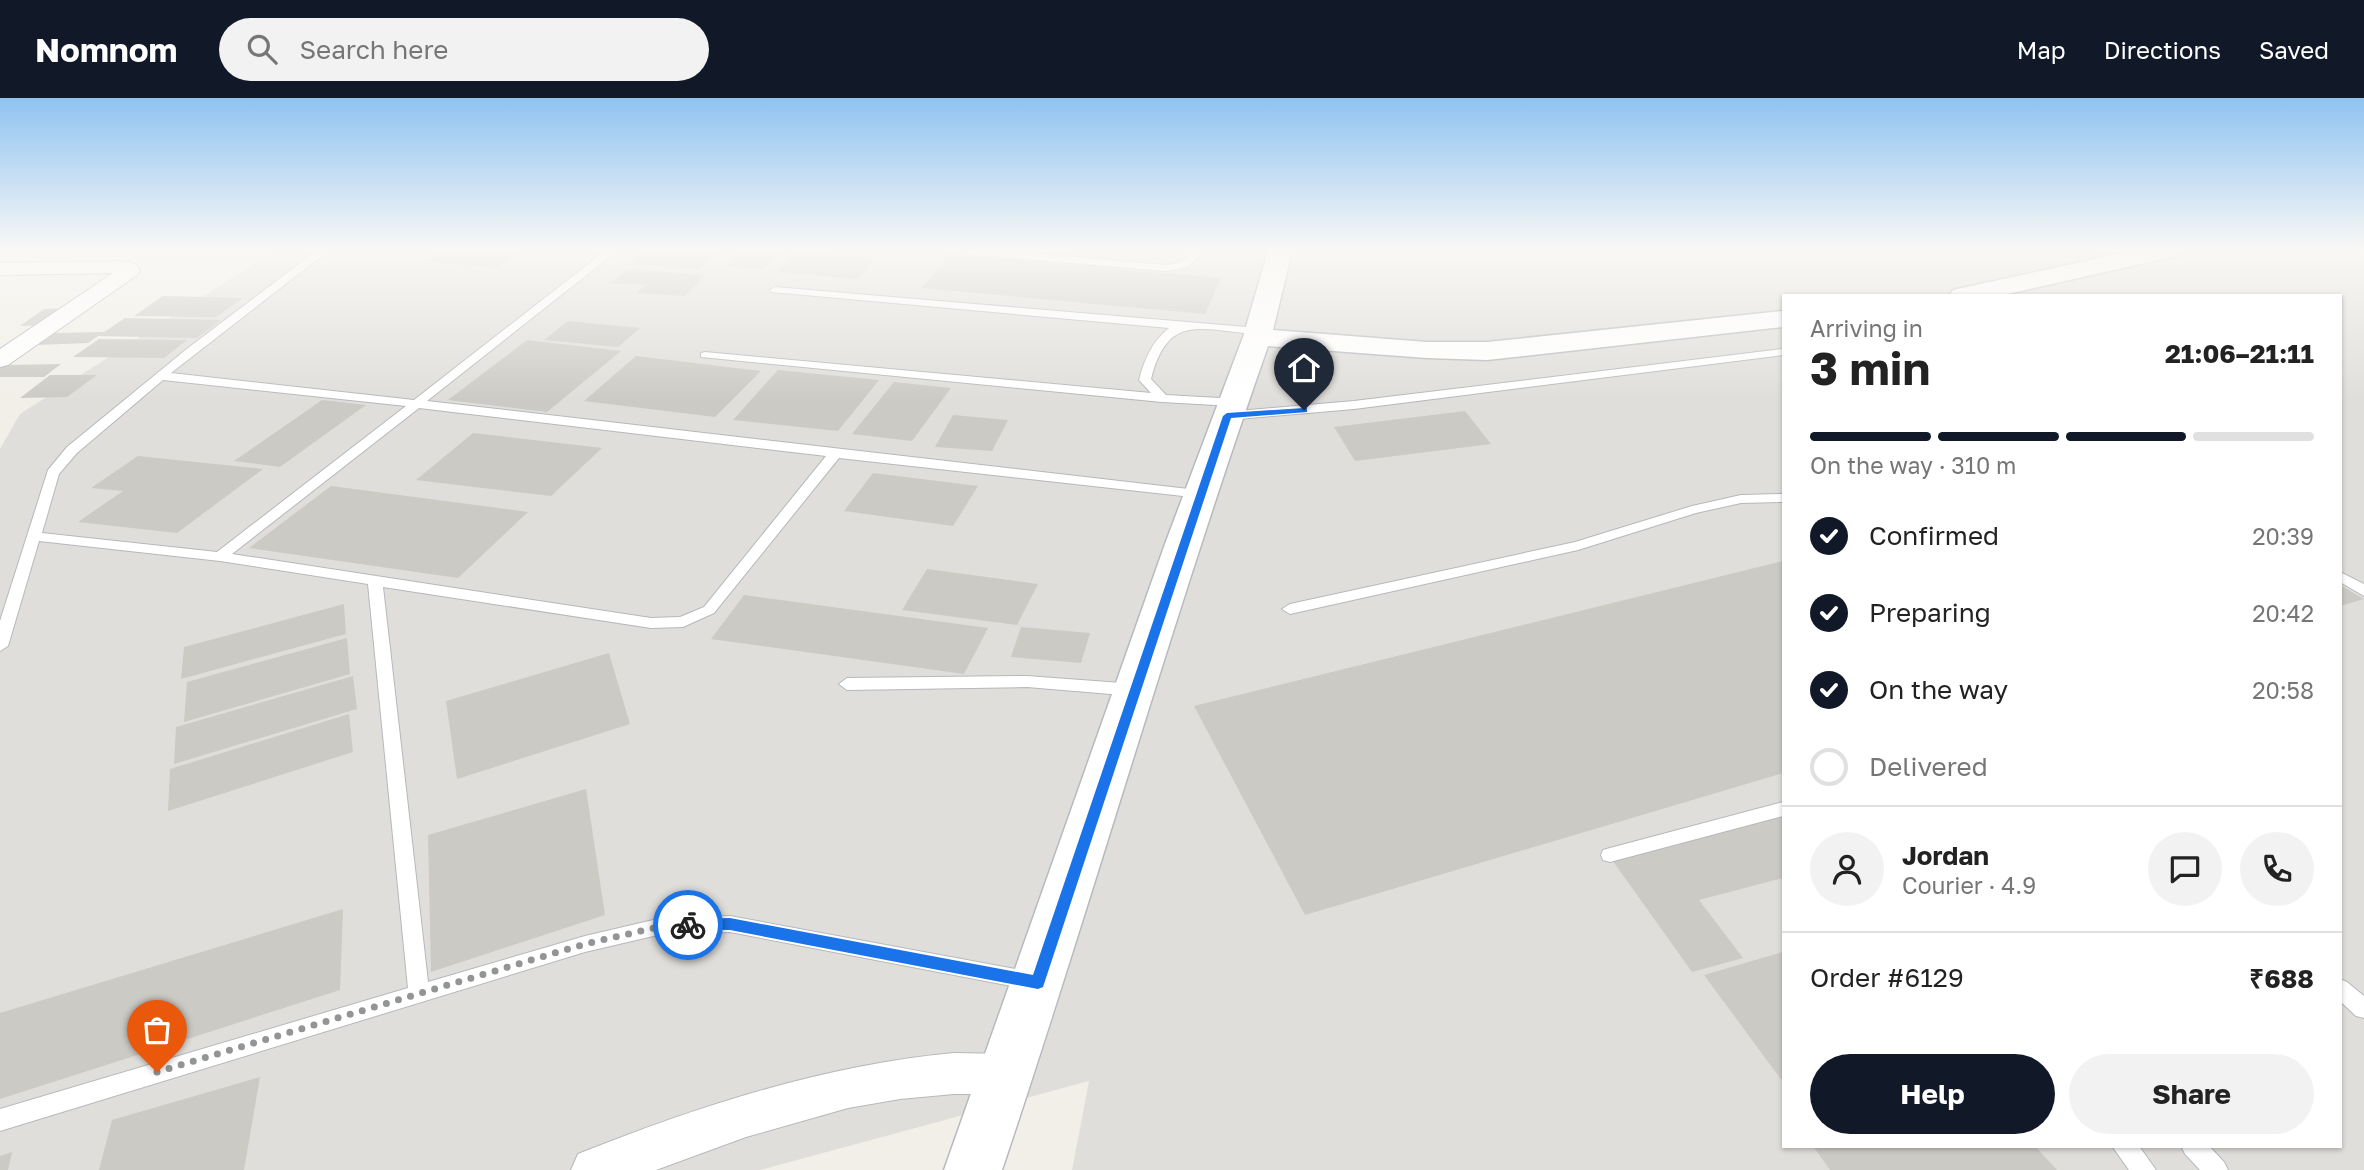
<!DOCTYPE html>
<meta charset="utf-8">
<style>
:root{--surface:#fff;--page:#f2f2f2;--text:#222;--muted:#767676;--line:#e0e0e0;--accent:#111827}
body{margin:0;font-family:"Golos Text",sans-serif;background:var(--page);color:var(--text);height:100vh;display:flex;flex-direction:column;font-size:26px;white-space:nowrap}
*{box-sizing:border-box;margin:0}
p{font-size:23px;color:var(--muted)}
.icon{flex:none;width:38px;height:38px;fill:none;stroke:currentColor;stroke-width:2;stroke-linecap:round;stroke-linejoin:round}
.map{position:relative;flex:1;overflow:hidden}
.side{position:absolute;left:1782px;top:196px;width:560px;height:854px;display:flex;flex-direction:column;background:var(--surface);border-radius:0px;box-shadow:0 2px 5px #0004}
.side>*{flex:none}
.pin{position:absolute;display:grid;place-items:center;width:60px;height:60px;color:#fff;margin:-72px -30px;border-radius:50% 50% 50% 0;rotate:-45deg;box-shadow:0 0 7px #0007}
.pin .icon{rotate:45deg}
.courier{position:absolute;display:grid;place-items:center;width:70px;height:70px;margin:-35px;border:5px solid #1a73e8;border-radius:50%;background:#fff;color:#222;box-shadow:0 2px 9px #0007}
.summary em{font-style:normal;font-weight:700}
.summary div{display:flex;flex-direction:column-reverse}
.summary{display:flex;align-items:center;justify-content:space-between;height:119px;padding:0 28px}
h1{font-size:46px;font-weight:700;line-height:52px}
.bar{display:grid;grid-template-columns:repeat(4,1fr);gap:10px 7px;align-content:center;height:84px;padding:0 28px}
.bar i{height:9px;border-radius:5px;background:var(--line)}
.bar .selected{background:var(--accent)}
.bar p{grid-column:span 4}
.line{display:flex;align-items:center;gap:18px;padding:0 28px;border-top:2px solid var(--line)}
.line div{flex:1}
.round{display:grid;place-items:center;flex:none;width:74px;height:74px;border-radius:37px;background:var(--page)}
ol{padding:0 28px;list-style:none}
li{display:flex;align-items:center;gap:21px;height:77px}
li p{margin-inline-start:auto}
li .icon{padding:7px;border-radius:50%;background:var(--accent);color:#fff;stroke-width:4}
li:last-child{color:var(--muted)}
li i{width:38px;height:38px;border:4px solid var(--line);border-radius:50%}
.action{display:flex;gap:14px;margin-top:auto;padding:14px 28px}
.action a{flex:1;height:80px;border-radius:42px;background:var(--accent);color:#fff;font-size:28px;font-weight:700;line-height:80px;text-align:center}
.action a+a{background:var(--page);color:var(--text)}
header{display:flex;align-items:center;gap:42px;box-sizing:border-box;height:98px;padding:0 35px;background:var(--accent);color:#fff}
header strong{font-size:33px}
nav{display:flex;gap:38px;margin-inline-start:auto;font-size:24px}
.search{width:490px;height:63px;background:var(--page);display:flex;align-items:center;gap:18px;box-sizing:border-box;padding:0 24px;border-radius:38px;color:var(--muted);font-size:26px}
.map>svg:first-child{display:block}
</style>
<header>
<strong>Nomnom</strong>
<div class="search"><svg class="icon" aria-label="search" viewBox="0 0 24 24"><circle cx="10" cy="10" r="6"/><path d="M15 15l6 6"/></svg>Search here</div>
<nav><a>Map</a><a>Directions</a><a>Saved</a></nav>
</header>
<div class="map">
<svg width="2364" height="1072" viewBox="0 0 2364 1072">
<rect width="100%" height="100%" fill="#f1efe8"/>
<path fill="#e0deda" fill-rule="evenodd" d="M 274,153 L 2364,153 L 2364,1072 L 1072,1072 L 1089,983 L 760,1072 L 0,1072 L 0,351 L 20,316 ZM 1783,198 L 2340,198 L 2340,1048 L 1783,1048 Z"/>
<path fill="#cccac5" d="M 441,153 L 521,153 L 498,170 L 426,163 Z
M 646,153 L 719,153 L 699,171 L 630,166 Z
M 742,153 L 781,153 L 763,171 L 726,168 Z
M 796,155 L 875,161 L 858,181 L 777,174 Z
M 950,157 L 1221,180 L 1205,216 L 922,190 Z
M 627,171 L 706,177 L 684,198 L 637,195 L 646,187 L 611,185 Z
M 163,198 L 243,200 L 216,219 L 134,218 Z
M 70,210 L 47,227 L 20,228 L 44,211 Z
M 125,220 L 221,222 L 197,240 L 98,238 L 88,245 L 36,247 L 52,235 L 104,234 Z
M 568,223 L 640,230 L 618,249 L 544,242 Z
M 99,241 L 187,242 L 164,260 L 73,259 Z
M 527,242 L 621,253 L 547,314 L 448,302 Z
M 636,258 L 761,273 L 715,319 L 584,303 Z
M 61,266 L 44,279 L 0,279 L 0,270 L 5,267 Z
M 778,272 L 879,282 L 838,333 L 733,322 Z
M 50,277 L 97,277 L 67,299 L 20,300 Z
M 894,284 L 951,290 L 912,343 L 852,336 Z
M 322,302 L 366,307 L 280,369 L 234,363 Z
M 1465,313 L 1491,346 L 1355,363 L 1334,329 Z
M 953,317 L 1008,322 L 992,353 L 935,349 Z
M 473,335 L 602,350 L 551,398 L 416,382 Z
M 138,358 L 263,371 L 177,435 L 78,424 L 123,393 L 91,390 Z
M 873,375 L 978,388 L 953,428 L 844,413 Z
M 331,388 L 528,414 L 458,480 L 249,450 Z
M 1783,463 L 1783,675 L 1305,817 L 1194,608 Z
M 927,471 L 1038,486 L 1017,527 L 902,512 Z
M 2340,487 L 2364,501 L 2340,508 Z
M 744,497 L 988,530 L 964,576 L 711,541 Z
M 344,506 L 346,536 L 181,581 L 184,549 Z
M 1021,529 L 1090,535 L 1081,565 L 1011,559 Z
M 347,540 L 350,576 L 184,624 L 187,584 Z
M 609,555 L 630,626 L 457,681 L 446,603 Z
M 353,578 L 357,611 L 174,666 L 176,629 Z
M 349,616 L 353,654 L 168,713 L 170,671 Z
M 586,691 L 605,817 L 431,874 L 428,737 Z
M 1783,716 L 1783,780 L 1699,802 L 1743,860 L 1692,874 L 1610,759 Z
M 343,811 L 340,892 L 0,1001 L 0,915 Z
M 1783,854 L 1783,984 L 1704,877 Z
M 260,979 L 244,1072 L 99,1072 L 112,1022 Z
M 1813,1048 L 2035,1048 L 2057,1072 L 1830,1072 Z
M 12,1054 L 8,1072 L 0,1072 L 0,1058 Z"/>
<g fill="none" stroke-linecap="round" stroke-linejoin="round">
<defs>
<path id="lane" d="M 316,153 L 328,153 L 171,275 L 414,302 L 605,153 L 617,153 L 427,303 L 1206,393 L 1208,396 L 1206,399 L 1201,400 L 839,360 L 714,515 L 683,529 L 651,530 L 383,489 L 428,884 L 585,838 L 662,820 L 730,818 L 1032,874 L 1039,877 L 1042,883 L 1039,889 L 1032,892 L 730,834 L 662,836 L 585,854 L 0,1033 L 0,1011 L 408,890 L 368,486 L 220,463 L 39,443 L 8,548 L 0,553 L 0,523 L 48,372 L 67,349 L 188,250 ZM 163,282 L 406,308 L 217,454 L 42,435 L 59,376 L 77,355 ZM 419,310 L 826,358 L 704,509 L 680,519 L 651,520 L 232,456 Z
M 958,153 L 1003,153 L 1166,167 L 1178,165 L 1187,160 L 1190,153 L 1200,153 C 1195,170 1182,171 1166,173 L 963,156 Z
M 775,189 L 1258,230 L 1264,233 L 1258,236 C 1202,233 1168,213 1151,281 L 1166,297 L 1237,301 L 1239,304 L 1233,308 L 1162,304 L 701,259 L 701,255 L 705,254 L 1151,295 L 1139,282 C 1144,262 1152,243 1169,230 L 771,194 L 770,192 Z
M 1783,251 L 1783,257 L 1354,311 L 1227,322 L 1221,318 L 1227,314 L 1354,303 Z
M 1783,396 L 1783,404 L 1741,405 L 1696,415 L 1578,452 L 1290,516 L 1282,511 L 1290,506 L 1575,444 L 1692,408 L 1741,397 Z
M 2340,474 L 2364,486 L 2364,498 L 2340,484 Z
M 1027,578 L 1135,586 L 1143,592 L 1135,598 L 1027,589 L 847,592 L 839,586 L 847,580 Z
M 1783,704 L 1783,718 L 1610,764 L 1603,762 L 1601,757 L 1603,752 L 1610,750 Z
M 2340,881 L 2347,884 L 2364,898 L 2364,920 L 2356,918 L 2340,903 Z
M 2112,1048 L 2139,1048 L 2156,1072 L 2129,1072 Z
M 2181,1048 L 2209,1048 L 2224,1064 L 2228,1072 L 2200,1072 L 2185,1056 Z"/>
<path id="street" d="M 124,163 L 137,167 L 140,173 L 137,177 L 8,267 L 0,269 L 0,251 L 113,175 L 0,177 L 0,165 Z
M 954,955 L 1008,956 L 1024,962 L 1030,976 L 1024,990 L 1008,996 L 954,996 L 900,1001 L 848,1010 L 746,1039 L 656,1072 L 571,1072 L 578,1056 C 699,1008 824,967 954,955 Z"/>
<path id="secondary" d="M 1268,153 L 1292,153 L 1273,232 L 1427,244 L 1487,244 L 1783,213 L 1783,229 L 1487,262 L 1427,260 L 1268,248 C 1172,521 1094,798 1002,1072 L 944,1072 L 1165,446 L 1243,239 Z
M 2131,153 L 2179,153 L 2176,158 L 2167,160 L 1999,198 L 1949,198 L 1953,192 L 1962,190 Z"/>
</defs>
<use href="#lane" stroke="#b5b8bc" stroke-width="2"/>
<use href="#street" stroke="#b5b8bc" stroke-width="2"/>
<use href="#secondary" stroke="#b6babf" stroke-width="3"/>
<use href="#lane" fill="#fff" fill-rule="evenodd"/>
<use href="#street" fill="#fff" fill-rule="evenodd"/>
<use href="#secondary" fill="#fff" fill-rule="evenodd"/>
</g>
<linearGradient id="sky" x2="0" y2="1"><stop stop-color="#8fc3f1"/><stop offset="0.5" stop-color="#f9f8f5"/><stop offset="1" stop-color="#f9f8f5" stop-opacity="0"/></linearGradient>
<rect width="2364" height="303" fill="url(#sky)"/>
<path fill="#1a73e8" d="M 1304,310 L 1307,310 L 1307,314 L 1231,320 L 1043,889 L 1038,891 L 730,832 L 682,831 L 680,827 L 682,823 L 688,821 L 730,820 L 1033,877 L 1223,318 L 1227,315 Z"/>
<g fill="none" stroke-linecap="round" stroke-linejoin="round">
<path stroke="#929495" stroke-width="7" stroke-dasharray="0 12.6" d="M 157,974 L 585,846 L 663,828 L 688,827"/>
</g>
</svg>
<div class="pin" style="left:157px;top:974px;background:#ea580c"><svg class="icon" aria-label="bag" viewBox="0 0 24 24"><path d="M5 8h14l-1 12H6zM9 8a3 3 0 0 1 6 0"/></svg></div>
<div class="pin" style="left:1304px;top:312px;background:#1f2937"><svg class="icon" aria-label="home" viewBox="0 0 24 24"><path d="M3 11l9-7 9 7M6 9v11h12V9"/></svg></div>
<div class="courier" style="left:688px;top:827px"><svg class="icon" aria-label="bike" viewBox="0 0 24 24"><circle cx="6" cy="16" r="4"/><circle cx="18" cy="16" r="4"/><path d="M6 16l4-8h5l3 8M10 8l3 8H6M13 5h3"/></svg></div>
<section class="side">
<div class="summary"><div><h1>3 min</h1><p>Arriving in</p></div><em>21:06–21:11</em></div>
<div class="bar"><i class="selected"></i><i class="selected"></i><i class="selected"></i><i></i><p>On the way · 310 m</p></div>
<ol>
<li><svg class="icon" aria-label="check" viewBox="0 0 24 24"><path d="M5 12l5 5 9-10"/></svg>Confirmed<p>20:39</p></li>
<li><svg class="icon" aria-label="check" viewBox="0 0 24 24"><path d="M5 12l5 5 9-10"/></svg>Preparing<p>20:42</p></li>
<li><svg class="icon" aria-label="check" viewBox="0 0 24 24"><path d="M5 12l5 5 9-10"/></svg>On the way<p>20:58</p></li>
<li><i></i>Delivered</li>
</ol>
<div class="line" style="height:126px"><a class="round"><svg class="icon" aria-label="person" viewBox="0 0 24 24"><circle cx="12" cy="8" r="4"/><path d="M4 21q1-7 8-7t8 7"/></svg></a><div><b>Jordan</b><p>Courier · 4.9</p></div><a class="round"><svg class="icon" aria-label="chat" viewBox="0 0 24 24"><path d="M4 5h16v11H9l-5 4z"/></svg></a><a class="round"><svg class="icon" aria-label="phone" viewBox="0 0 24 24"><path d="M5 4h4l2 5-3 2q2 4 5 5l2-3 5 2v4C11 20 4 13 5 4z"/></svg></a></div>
<div class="line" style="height:91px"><div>Order #6129</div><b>₹688</b></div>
<div class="action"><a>Help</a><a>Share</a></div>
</section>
</div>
